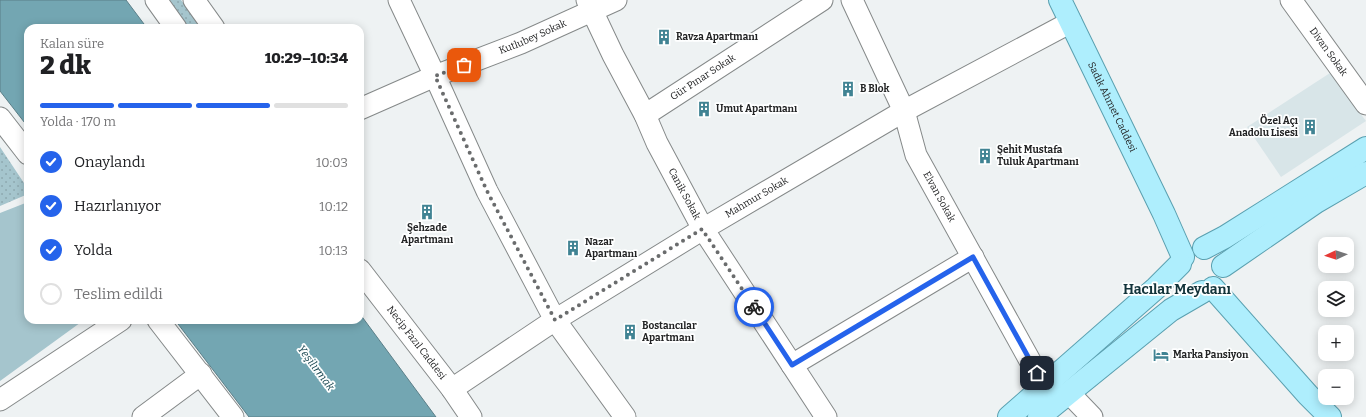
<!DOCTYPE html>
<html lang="tr">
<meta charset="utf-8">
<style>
:root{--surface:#fff;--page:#f2f2f2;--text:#202124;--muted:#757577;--line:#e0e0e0;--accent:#2563eb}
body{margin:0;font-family:Bitter,serif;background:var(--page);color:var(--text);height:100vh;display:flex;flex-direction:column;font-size:15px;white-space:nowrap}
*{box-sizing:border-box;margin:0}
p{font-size:13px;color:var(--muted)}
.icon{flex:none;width:22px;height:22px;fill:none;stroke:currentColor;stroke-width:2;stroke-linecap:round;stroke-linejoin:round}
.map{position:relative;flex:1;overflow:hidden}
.sheet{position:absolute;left:24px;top:24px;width:340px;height:300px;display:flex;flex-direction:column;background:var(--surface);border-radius:12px;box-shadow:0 2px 10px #0003}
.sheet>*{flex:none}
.needle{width:26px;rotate:266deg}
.tools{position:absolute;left:1318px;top:237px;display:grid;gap:8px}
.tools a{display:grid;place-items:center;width:36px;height:36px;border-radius:8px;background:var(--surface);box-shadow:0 2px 10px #0003;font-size:20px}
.pin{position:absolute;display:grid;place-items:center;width:34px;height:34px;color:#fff;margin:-17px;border-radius:8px;box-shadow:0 2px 6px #0006}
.courier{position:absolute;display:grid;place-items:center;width:40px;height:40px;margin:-20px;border:3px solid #2563eb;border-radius:50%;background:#fff;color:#222;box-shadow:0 1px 5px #0007}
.headline em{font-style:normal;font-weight:800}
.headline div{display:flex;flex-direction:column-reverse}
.headline{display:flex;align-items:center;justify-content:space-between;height:68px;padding:0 16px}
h1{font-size:26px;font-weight:800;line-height:30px}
.bar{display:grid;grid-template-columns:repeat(4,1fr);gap:6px 4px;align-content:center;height:48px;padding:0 16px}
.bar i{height:5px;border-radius:3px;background:var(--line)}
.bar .selected{background:var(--accent)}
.bar p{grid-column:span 4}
ol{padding:0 16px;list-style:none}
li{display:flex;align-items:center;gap:12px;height:44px}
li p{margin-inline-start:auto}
li .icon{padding:4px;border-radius:50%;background:var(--accent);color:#fff;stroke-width:4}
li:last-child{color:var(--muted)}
li i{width:22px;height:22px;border:2px solid var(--line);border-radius:50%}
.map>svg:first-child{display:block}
</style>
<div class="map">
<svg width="1366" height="417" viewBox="0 0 1366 417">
<defs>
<pattern id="grass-dots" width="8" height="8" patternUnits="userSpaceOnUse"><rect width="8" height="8" fill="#a5c5cd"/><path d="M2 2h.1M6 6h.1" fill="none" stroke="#8ea9b0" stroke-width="1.8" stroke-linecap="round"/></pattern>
</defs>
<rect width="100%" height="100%" fill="#eef2f3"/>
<path fill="#d8e5e8" d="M 1330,73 L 1366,121 L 1281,177 L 1247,127 Z"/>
<path fill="url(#grass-dots)" d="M 166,0 L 181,0 L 203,28 L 187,28 Z
M 0,147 L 28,189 L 28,194 L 0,206 Z"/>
<path fill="#a5c5cd" d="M 28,202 L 28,320 L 84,320 L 0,381 L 0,213 Z"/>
<path fill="#73a6b2" stroke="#5b7f88" d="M 0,0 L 126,0 L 147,28 L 28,28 L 28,127 L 0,91 Z
M 360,314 L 436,417 L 249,417 L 175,320 L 360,320 Z"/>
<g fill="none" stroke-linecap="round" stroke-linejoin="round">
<defs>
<g id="minor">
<path d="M 156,0 L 176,28"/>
<path d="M 194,0 L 214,28"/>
<path d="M 399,0 L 435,76 L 487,191 L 555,320 L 625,417"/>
<path id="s1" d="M 587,0 L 613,55 L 645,115 L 657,143 L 703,229 L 826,417"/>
<path id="s2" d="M 852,0 L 904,111 L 916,155 L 1044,386"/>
<path id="s3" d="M 1291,0 L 1366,104"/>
<path id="s4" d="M 360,109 L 435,76 L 521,43 L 616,0"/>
<path id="s5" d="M 645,115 L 822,0"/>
<path d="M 0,118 L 28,154"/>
<path id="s6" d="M 360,270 L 452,389 L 471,417"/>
<path d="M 158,320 L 233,417"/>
<path d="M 792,365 L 973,257"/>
<path id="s7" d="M 452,389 L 555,320 L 703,229 L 904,111 L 1071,22"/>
<path d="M 1069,393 L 1092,417"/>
<path d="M 0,400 L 121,320"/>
<path d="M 143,417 L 201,374"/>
</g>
<g id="major">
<path id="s8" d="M 1060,0 L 1164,214 L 1183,257"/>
<path d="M 1204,248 L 1225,237 L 1366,148"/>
<path d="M 1223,266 L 1316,202 L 1366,173"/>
<path d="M 1213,288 L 1308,395 L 1330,417"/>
<path d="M 1009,417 L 1156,288 L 1180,264"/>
<path d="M 1039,417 L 1171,310 L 1202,292"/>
</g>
</defs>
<use href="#minor" stroke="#858989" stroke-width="23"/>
<use href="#major" stroke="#5aa0b0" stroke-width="24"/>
<use href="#minor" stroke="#fff" stroke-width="21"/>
<use href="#major" stroke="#aeeefd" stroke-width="22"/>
</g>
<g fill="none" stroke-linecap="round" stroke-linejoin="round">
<path stroke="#6a6c6d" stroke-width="4" stroke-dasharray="0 7.2" d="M 464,65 L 435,76 L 487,191 L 555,320 L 702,229 L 754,307"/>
<path stroke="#2563eb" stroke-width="5" d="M 754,307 L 792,365 L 973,257 L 1037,373"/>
</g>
<defs>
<symbol id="building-bare" viewBox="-9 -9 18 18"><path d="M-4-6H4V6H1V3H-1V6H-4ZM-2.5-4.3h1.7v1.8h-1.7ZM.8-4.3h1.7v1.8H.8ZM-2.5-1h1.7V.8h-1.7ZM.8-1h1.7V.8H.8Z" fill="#408393" stroke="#feffff" stroke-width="2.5" paint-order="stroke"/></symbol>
<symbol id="hotel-bare" viewBox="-9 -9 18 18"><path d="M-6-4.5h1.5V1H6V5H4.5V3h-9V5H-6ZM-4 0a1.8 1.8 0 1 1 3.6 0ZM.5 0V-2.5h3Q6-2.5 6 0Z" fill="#408393" stroke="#feffff" stroke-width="2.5" paint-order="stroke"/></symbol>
</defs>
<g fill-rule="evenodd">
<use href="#building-bare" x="653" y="26" width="22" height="22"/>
<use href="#building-bare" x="837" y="78" width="22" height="22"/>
<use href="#building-bare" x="693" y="98" width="22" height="22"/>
<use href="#building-bare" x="1299" y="116" width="22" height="22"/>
<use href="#building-bare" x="974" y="145" width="22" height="22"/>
<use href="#building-bare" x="416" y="201" width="22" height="22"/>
<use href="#building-bare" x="562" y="237" width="22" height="22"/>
<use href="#building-bare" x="619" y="321" width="22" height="22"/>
<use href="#hotel-bare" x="1150" y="344" width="22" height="22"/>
</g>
<g text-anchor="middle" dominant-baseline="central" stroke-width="3.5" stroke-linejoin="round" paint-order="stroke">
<g font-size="10" fill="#232425" stroke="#feffff">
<text stroke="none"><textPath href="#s4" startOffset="187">Kutlubey Sokak</textPath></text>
<text stroke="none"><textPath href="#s3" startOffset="64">Divan Sokak</textPath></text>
<text stroke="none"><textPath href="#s5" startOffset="69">Gür Pınar Sokak</textPath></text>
<text stroke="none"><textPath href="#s8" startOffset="119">Sadık Ahmet Caddesi</textPath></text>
<text stroke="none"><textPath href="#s1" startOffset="217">Canik Sokak</textPath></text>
<text stroke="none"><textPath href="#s7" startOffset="360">Mahmur Sokak</textPath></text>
<text stroke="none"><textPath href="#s2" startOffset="216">Elvan Sokak</textPath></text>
<text stroke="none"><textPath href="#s6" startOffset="92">Necip Fazıl Caddesi</textPath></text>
</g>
<g font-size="10" font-weight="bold" fill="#232425" stroke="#feffff" text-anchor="start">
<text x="676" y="37">Ravza Apartmanı</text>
<text x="860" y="89">B Blok</text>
<text x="716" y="109">Umut Apartmanı</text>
<text x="1298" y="121" text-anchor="end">Özel Açı<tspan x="1298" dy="12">Anadolu Lisesi</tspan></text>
<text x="997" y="150">Şehit Mustafa<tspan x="997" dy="12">Tuluk Apartmanı</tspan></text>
<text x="427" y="228" text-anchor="middle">Şehzade<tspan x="427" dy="12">Apartmanı</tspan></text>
<text x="585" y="242">Nazar<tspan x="585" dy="12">Apartmanı</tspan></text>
<text x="642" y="326">Bostancılar<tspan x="642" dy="12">Apartmanı</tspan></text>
<text x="1173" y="355">Marka Pansiyon</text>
</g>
<g font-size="11" font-style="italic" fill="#17454f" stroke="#feffff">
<text transform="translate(316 368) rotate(53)">Yeşilırmak</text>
</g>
<g font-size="14" font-weight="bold" fill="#13343b" stroke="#feffff">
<text x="1177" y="289">Hacılar Meydanı</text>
</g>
</g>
</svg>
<div class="tools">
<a><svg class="needle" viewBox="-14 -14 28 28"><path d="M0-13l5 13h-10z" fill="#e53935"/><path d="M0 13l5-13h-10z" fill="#757577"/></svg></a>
<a><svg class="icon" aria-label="layers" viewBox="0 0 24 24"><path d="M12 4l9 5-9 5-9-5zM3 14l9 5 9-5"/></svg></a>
<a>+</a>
<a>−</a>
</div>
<div class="pin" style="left:464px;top:65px;background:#ea580c"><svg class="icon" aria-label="bag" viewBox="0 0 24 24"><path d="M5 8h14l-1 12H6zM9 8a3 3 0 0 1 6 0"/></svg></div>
<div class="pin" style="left:1037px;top:373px;background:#1f2937"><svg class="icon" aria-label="home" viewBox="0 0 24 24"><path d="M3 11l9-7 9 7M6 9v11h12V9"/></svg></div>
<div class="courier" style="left:754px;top:307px"><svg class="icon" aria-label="bike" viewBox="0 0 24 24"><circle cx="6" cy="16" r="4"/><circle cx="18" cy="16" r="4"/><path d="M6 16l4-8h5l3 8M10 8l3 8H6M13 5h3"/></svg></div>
<section class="sheet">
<div class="headline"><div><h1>2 dk</h1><p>Kalan süre</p></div><em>10:29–10:34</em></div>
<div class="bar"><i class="selected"></i><i class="selected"></i><i class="selected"></i><i></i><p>Yolda · 170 m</p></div>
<ol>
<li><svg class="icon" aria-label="check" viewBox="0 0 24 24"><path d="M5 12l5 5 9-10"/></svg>Onaylandı<p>10:03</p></li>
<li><svg class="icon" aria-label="check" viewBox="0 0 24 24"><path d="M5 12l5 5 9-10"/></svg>Hazırlanıyor<p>10:12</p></li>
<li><svg class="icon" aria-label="check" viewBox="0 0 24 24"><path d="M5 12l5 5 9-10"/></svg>Yolda<p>10:13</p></li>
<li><i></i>Teslim edildi</li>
</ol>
</section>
</div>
